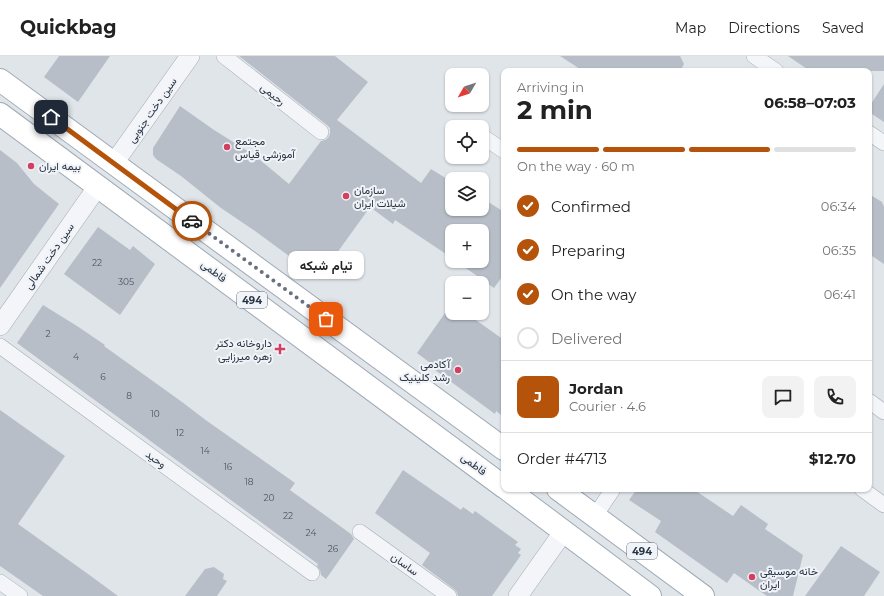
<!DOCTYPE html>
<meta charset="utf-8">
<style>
:root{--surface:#fff;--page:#f2f2f2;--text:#222;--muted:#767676;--line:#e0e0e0;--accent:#b45309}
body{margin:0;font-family:Montserrat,Vazirmatn,sans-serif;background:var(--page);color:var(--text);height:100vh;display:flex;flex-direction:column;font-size:15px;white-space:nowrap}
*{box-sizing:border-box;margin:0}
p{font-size:13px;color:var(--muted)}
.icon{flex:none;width:22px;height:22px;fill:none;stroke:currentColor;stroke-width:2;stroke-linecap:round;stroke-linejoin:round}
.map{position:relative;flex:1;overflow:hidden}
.panel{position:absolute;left:501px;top:12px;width:371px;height:424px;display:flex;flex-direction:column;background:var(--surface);border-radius:8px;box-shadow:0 1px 3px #0004}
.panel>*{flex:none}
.needle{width:26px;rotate:231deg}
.buttons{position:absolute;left:445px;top:12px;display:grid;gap:8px}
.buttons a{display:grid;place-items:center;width:44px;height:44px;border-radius:8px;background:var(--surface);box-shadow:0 1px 3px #0004;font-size:20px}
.pin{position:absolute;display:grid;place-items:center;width:34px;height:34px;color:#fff;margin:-17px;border-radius:8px;box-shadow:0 2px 6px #0006}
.courier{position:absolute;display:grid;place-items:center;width:40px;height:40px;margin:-20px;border:3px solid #b45309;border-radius:50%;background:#fff;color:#222;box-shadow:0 1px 5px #0007}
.bubble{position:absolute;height:28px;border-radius:8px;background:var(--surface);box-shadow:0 1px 3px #0004;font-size:13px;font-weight:700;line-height:28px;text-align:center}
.head em{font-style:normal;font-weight:700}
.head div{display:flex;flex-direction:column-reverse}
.head{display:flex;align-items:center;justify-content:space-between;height:68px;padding:0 16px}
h1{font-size:26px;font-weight:700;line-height:30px}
.bar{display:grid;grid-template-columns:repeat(4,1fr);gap:6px 4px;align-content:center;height:48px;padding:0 16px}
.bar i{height:5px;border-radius:3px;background:var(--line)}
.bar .current{background:var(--accent)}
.bar p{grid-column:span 4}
.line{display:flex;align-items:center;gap:10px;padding:0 16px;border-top:1px solid var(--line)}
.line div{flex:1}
.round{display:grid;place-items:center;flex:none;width:42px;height:42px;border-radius:8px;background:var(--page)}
ol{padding:0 16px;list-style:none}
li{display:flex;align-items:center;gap:12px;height:44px}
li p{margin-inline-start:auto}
li .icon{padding:4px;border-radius:50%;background:var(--accent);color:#fff;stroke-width:4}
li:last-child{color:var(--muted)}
li i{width:22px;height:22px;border:2px solid var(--line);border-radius:50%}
header{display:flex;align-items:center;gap:24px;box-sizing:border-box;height:56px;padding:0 20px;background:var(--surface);border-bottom:1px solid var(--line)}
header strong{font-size:19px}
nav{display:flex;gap:22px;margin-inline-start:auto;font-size:14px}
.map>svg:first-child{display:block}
</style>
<header>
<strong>Quickbag</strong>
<nav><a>Map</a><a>Directions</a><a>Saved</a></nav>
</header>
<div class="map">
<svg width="884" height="540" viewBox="0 0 884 540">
<rect width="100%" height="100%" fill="#e0e5ea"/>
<path fill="#b7bec7" d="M 59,0 L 110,0 L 78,46 L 44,21 Z
M 239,0 L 335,0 L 368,26 L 337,64 L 421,127 L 431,113 L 452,126 L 452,153 L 482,153 L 482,142 L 504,156 L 504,218 L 494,232 L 456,205 L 482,205 L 482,175 L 452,175 L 452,202 L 395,164 L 393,168 L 370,151 L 319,222 L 255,175 L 221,152 L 181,120 L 156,103 L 153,99 L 153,92 L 180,50 L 214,74 L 254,99 L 289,128 L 321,85 L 325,84 L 328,82 L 330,78 L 330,72 L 327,69 Z
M 560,0 L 680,0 L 684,8 L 680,15 L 583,15 Z
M 788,0 L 884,0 L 884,15 L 810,15 Z
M 884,28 L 884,66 L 869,56 L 869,51 Z
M 0,94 L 17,107 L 34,128 L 59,148 L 0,232 Z
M 869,138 L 882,146 L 884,151 L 884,208 L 869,198 Z
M 98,171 L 130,194 L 133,190 L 155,208 L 120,259 L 64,218 Z
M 43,249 L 77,270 L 105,289 L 104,290 L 182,346 L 207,365 L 295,427 L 290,434 L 351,478 L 354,483 L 326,523 L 321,519 L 320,514 L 317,510 L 318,508 L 17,287 Z
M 445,257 L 471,257 L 473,262 L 504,284 L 504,361 L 496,355 L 495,358 L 435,314 L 437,312 L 417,297 Z
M 0,354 L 65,400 L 18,468 L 88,518 L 118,540 L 43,540 L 0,510 Z
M 403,414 L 461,454 L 463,451 L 473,458 L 475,455 L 518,486 L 515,489 L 521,493 L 518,497 L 521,499 L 492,540 L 458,540 L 457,536 L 454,533 L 422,509 L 430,497 L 375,457 Z
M 637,433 L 693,433 L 733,460 L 741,449 L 768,468 L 765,473 L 803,499 L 793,540 L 767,540 L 734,517 L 727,527 L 655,476 L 661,465 L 629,444 Z
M 841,490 L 880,516 L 864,540 L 805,540 Z
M 214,511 L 224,518 L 223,523 L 227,525 L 217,540 L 185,540 L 205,513 Z"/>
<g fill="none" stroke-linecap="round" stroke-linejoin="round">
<defs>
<path id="minor" d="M 224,0 L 321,76
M 754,0 L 776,15
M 869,77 L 884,87
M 482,80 L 504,95
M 0,290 L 312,517
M 869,345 L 884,356
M 862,433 L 884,449
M 595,460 L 613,433
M 360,476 L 449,540
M 0,526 L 20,540"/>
<path id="tertiary" d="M 114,107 L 190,0
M 0,270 L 98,130
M 518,540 L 564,475"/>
<path id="primary" d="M 0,24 L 504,393
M 0,58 L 504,431
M 507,433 L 650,540
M 558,433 L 703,540"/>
</defs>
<use href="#minor" stroke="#a5acb4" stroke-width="16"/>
<use href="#tertiary" stroke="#a5acb4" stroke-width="20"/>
<use href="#primary" stroke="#9faab6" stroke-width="24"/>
<use href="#minor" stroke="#f3f5f8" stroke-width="15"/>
<use href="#tertiary" stroke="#f3f5f8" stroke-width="19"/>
<use href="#primary" stroke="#fff" stroke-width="22"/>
</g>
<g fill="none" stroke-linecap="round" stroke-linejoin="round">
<path stroke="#68717d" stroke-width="4" stroke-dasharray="0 7.2" d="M 192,165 L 326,263"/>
<path stroke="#b45309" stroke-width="5" d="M 51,61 L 192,165"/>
</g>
<g fill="#d53f5f" stroke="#f0f3f7" stroke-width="1.5">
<circle cx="227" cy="91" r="4"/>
<circle cx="31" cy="110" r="4"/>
<circle cx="346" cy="140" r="4"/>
<path d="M278 287h4v4h4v4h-4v4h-4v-4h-4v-4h4z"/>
<circle cx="458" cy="314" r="4"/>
<circle cx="752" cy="521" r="4"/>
</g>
<g text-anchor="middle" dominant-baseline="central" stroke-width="4" stroke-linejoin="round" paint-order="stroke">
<g font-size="9" fill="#4c5663">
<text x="97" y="206">22</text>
<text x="126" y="225">305</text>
<text x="48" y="277">2</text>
<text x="76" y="300">4</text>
<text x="103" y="320">6</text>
<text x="129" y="339">8</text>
<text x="155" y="357">10</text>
<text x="180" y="376">12</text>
<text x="205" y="394">14</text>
<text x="228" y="410">16</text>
<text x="249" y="425">18</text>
<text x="269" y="441">20</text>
<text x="288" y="459">22</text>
<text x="311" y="476">24</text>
<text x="333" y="492">26</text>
</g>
<g fill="#f0f3f7" stroke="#646d78" stroke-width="1">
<rect x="237" y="236" width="30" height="16" rx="3"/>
<rect x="627" y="487" width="30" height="16" rx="3"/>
</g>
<g font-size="10" font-weight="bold" fill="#283342">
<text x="252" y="244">494</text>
<text x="642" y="495">494</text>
</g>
<g font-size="11" fill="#283342" stroke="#f0f3f7">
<text transform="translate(273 38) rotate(38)">رحیمی</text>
<text transform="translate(152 54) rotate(-55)">سین دخت جنوبی</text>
<text transform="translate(49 200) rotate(-55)">سین دخت شمالی</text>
<text transform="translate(214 215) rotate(37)">فاطمی</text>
<text transform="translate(156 403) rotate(36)">وحید</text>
<text transform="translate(474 408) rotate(37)">فاطمی</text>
<text transform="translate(405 508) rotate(36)">ساسان</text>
</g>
<g font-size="11" fill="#283342" stroke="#f0f3f7" text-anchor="start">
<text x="235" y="85">مجتمع<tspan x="235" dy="13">آموزشی قیاس</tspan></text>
<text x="39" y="110">بیمه ایران</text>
<text x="354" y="134">سازمان<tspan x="354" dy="13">شیلات ایران</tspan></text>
<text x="272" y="287" text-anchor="end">داروخانه دکتر<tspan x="272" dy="13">زهره میرزایی</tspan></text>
<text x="450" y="308" text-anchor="end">آکادمی<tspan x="450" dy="13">رشد کلینیک</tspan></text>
<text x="760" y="515">خانه موسیقی<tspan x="760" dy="13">ایران</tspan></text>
</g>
</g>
</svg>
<div class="buttons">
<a><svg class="needle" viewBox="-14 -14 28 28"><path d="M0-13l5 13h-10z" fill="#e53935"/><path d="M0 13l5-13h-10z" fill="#767676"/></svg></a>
<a><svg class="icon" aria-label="locate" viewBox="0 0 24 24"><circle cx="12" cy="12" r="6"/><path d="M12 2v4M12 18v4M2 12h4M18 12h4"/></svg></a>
<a><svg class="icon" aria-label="layers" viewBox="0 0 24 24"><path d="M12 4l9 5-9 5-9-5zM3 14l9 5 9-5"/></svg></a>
<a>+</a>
<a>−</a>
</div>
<div class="pin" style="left:326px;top:263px;background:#ea580c"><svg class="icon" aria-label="bag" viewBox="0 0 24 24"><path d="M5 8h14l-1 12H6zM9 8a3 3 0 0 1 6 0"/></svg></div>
<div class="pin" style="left:51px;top:61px;background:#1f2937"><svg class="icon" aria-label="home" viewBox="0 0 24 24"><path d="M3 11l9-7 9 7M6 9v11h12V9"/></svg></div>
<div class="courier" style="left:192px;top:165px"><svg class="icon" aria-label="car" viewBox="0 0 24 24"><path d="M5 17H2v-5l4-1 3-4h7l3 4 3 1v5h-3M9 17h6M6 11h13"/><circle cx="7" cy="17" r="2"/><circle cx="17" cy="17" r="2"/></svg></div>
<div class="bubble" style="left:288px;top:195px;width:76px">تیام شبکه</div>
<section class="panel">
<div class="head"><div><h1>2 min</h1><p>Arriving in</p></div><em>06:58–07:03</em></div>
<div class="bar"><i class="current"></i><i class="current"></i><i class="current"></i><i></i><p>On the way · 60 m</p></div>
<ol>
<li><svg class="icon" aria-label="check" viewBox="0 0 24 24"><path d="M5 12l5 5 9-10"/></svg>Confirmed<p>06:34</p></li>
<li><svg class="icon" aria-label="check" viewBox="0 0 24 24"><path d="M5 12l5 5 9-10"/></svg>Preparing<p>06:35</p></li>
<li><svg class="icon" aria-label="check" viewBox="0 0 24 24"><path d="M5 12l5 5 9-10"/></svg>On the way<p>06:41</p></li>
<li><i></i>Delivered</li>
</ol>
<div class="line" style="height:72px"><b class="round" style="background:var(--accent);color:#fff">J</b><div><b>Jordan</b><p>Courier · 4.6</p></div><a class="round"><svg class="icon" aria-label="chat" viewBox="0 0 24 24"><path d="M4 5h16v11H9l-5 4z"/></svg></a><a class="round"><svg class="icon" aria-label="phone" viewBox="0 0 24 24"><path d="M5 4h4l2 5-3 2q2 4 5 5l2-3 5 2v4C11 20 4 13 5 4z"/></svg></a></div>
<div class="line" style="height:52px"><div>Order #4713</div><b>$12.70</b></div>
</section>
</div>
